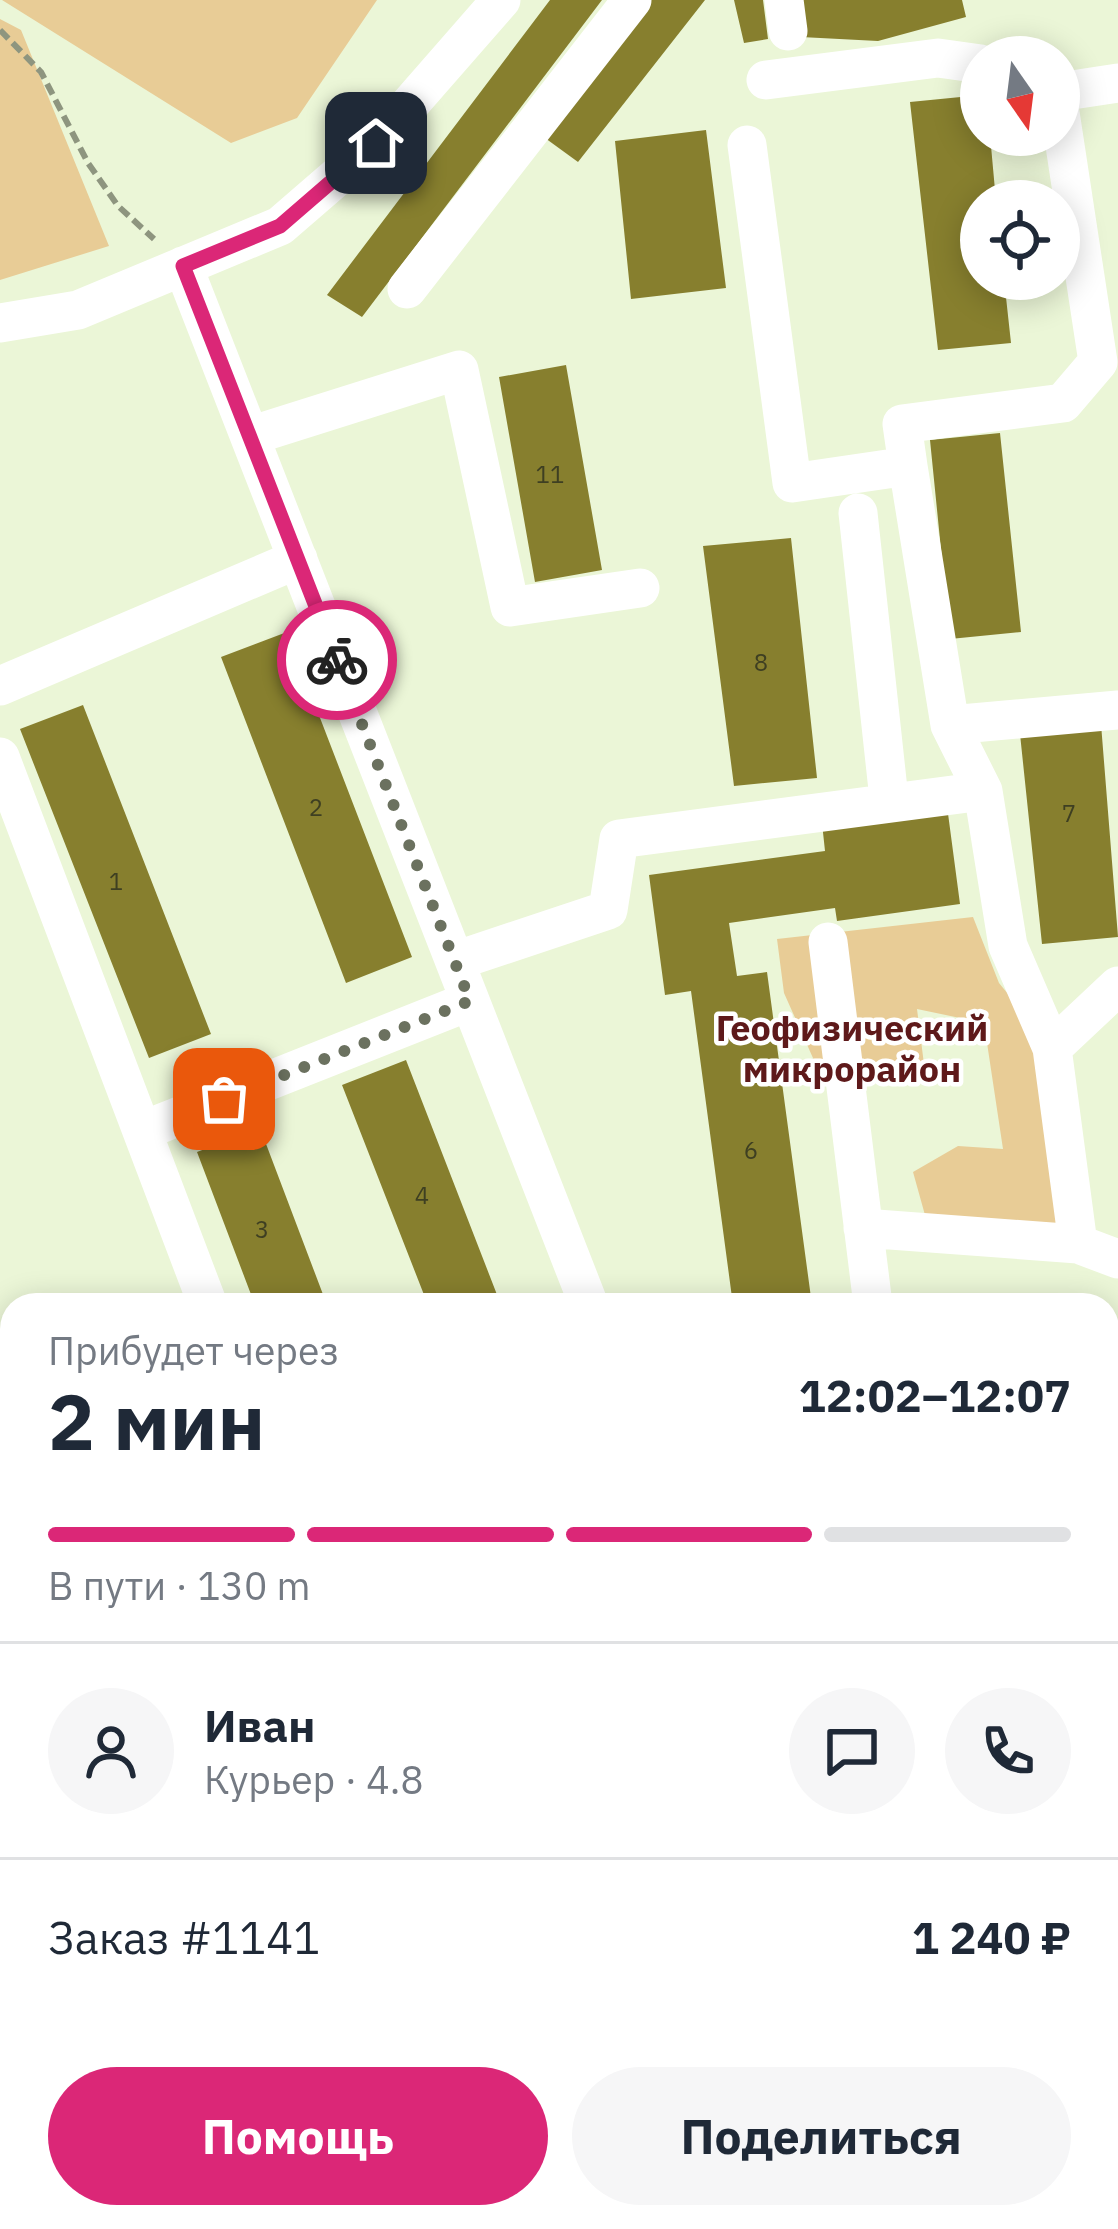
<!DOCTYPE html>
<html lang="ru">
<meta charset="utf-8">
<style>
:root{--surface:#fff;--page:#f6f6f7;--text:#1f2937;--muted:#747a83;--line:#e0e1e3;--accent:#db2777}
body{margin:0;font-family:"IBM Plex Sans",sans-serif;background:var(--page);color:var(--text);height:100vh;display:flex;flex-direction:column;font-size:45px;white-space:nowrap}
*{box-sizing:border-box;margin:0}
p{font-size:39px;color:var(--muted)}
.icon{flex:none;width:66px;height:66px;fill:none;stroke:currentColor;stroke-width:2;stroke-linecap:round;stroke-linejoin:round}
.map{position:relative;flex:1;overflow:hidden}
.details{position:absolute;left:0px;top:1293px;width:1119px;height:936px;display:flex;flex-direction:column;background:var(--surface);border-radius:36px 36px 0 0;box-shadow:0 6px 30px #0003}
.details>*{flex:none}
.needle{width:78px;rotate:166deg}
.fabs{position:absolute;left:960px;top:36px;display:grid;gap:24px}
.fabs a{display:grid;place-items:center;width:120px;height:120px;border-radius:50%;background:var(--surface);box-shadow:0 6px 30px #0003;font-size:60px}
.pin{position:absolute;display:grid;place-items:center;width:102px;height:102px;color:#fff;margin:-51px;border-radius:24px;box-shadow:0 6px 18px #0006}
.courier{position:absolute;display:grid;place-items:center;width:120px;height:120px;margin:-60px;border:9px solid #db2777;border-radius:50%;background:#fff;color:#222;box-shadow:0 3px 15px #0007}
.summary em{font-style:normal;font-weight:700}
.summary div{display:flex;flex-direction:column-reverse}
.summary{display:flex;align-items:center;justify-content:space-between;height:204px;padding:0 48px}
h1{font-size:78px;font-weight:700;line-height:90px}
.bar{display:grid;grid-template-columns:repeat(4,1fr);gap:18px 12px;align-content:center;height:144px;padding:0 48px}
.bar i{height:15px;border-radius:9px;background:var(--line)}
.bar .selected{background:var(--accent)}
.bar p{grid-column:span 4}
.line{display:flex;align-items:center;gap:30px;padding:0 48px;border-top:3px solid var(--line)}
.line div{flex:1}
.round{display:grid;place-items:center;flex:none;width:126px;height:126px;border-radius:63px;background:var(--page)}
.action{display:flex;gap:24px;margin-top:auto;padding:24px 48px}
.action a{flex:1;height:138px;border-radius:72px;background:var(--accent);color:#fff;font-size:48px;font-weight:700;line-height:138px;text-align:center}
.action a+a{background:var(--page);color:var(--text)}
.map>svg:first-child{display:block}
</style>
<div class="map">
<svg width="1118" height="2229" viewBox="0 0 1118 2229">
<rect width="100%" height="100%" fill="#ebf6d7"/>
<path fill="#e8cc96" d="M 2,0 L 377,0 L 297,118 L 231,143 Z
M 0,19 L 21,30 L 109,246 L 0,280 Z
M 973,917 L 999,983 L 1052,1048 L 1078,1244 L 930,1233 L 913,1172 L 958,1146 L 1003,1149 L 984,1023 L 917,1009 L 926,1080 L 817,1067 L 784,993 L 777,939 Z"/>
<path fill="#877f2e" d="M 550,0 L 602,0 L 362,317 L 327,295 Z
M 649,0 L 705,0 L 578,162 L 545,138 Z
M 734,0 L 763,0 L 768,39 L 744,43 Z
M 796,0 L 962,0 L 966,17 L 878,41 L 801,37 Z
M 981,95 L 981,135 L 990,135 L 996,201 L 981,201 L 981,279 L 1004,279 L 1011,343 L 938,350 L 910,102 Z
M 706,130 L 726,288 L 631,299 L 615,141 Z
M 566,365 L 602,570 L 535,582 L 499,377 Z
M 1000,433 L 1021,632 L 950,639 L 930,440 Z
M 791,538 L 817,778 L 734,786 L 703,546 Z
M 287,632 L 412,957 L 346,983 L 221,657 Z
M 83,705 L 211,1034 L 149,1058 L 20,729 Z
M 1101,724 L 1118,937 L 1042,944 L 1020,734 Z
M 947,806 L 960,904 L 837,921 L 835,908 L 729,923 L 737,976 L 767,972 L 812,1305 L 733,1305 L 691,991 L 665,995 L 649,875 L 825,851 L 822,823 Z
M 406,1060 L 501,1305 L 428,1305 L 342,1085 Z
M 260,1128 L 327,1305 L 255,1305 L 197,1152 Z
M 1118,1417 L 1118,1580 L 1107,1581 L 1107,1418 Z
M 578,2217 L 653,2217 L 658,2229 L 582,2229 Z"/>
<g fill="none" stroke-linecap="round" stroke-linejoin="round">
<path stroke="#8e957f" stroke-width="6" stroke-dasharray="12 6" stroke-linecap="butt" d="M 0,30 L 41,72 L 88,163 L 118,206 L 154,239
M 1107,1750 L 1118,1744"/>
<path stroke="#fff" stroke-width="39" d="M 784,0 L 788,31
M 766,80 L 938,58 L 981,64
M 1059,92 L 1118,83
M 747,145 L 792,483 L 908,466 L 950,725 L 983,791 L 1008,946 L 1052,1048 L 1078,1244
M 183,266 L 589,1305
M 407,289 L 632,0
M 0,323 L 78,310 L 280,226 L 376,143 L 501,0
M 250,436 L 459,370 L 510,607 L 640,588
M 908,466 L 902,424 L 1063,403 L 1098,362 L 1059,106
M 858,513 L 889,799
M 0,686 L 298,559
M 950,725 L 1118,710
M 0,757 L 208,1305
M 828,942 L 873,1305
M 455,961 L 608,910 L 619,839 L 983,791
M 1052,1048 L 1118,986
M 142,1131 L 470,1001
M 863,1228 L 1078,1244 L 1118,1259
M 1107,1934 L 1118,1932
M 507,2217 L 512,2229
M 711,2217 L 713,2229"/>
</g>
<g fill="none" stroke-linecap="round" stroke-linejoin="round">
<path stroke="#6b715f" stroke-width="12" stroke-dasharray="0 21.6" d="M 224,1099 L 470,1001 L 337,660"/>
<path stroke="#db2777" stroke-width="15" d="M 337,660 L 183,266 L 280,226 L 376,143"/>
</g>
<g text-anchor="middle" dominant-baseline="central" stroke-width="9" stroke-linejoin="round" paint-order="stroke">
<g font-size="24" fill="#3e3f22">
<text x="550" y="474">11</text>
<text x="761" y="662">8</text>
<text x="316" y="807">2</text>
<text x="1069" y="813">7</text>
<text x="116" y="881">1</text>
<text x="751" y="1150">6</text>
<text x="422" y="1195">4</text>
<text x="262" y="1229">3</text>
</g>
<g font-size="36" font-weight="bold" fill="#5e191a" stroke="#fff">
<text x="852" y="1027">Геофизический<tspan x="852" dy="41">микрорайон</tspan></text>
</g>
</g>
</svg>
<div class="fabs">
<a><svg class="needle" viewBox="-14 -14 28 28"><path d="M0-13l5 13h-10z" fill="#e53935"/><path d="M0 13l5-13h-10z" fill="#747a83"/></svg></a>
<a><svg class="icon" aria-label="locate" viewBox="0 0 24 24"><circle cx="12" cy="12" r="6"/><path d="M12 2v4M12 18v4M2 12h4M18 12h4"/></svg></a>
</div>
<div class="pin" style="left:224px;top:1099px;background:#ea580c"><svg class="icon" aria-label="bag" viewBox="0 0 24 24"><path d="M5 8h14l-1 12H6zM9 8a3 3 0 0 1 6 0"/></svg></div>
<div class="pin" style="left:376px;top:143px;background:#1f2937"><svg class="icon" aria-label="home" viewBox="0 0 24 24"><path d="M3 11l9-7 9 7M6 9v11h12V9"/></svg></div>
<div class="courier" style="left:337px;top:660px"><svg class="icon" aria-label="bike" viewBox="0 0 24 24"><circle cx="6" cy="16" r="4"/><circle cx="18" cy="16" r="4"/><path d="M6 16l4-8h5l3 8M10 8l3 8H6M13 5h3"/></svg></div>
<section class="details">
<div class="summary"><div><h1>2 мин</h1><p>Прибудет через</p></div><em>12:02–12:07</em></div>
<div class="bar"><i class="selected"></i><i class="selected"></i><i class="selected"></i><i></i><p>В пути · 130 m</p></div>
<div class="line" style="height:216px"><a class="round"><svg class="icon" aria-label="person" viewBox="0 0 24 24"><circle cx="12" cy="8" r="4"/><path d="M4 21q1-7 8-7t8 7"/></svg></a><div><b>Иван</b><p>Курьер · 4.8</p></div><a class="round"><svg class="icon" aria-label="chat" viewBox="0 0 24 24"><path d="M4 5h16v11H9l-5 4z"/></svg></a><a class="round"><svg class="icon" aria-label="phone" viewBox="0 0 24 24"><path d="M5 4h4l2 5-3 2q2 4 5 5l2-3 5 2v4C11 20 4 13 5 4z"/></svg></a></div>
<div class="line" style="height:156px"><div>Заказ #1141</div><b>1 240 ₽</b></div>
<div class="action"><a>Помощь</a><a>Поделиться</a></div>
</section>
</div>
